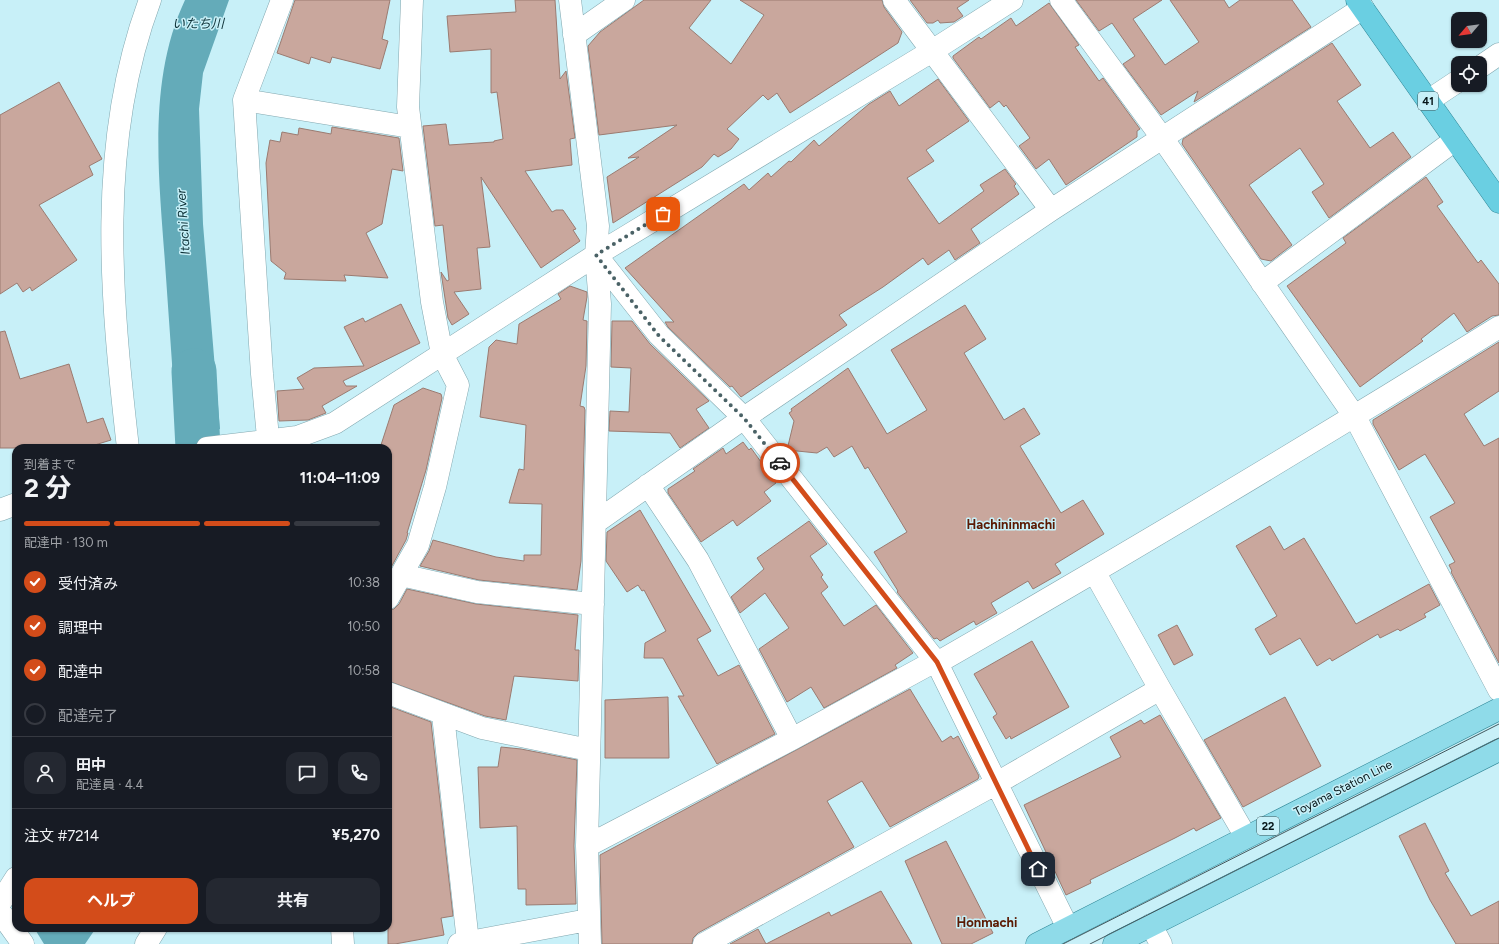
<!DOCTYPE html>
<html lang="ja">
<meta charset="utf-8">
<style>
:root{--surface:#171b24;--page:#242831;--text:#f1f3f6;--muted:#9ea1a6;--line:#363941;--accent:#d34c1a}
body{margin:0;font-family:Figtree,"Noto Sans JP",sans-serif;background:var(--page);color:var(--text);height:100vh;display:flex;flex-direction:column;font-size:15px;white-space:nowrap}
*{box-sizing:border-box;margin:0}
p{font-size:13px;color:var(--muted)}
.icon{flex:none;width:22px;height:22px;fill:none;stroke:currentColor;stroke-width:2;stroke-linecap:round;stroke-linejoin:round}
.map{position:relative;flex:1;overflow:hidden}
.side{position:absolute;left:12px;top:444px;width:380px;height:488px;display:flex;flex-direction:column;background:var(--surface);border-radius:12px;box-shadow:0 1px 3px #0004}
.side>*{flex:none}
.needle{width:26px;rotate:241deg}
.tools{position:absolute;left:1451px;top:12px;display:grid;gap:8px}
.tools a{display:grid;place-items:center;width:36px;height:36px;border-radius:8px;background:var(--surface);box-shadow:0 1px 3px #0004;font-size:20px}
.pin{position:absolute;display:grid;place-items:center;width:34px;height:34px;color:#fff;margin:-17px;border-radius:8px;box-shadow:0 2px 6px #0006}
.courier{position:absolute;display:grid;place-items:center;width:40px;height:40px;margin:-20px;border:3px solid #d34c1a;border-radius:50%;background:#fff;color:#222;box-shadow:0 1px 5px #0007}
.headline em{font-style:normal;font-weight:700}
.headline div{display:flex;flex-direction:column-reverse}
.headline{display:flex;align-items:center;justify-content:space-between;height:68px;padding:0 12px}
h1{font-size:26px;font-weight:700;line-height:30px}
.bar{display:grid;grid-template-columns:repeat(4,1fr);gap:6px 4px;align-content:center;height:48px;padding:0 12px}
.bar i{height:5px;border-radius:3px;background:var(--line)}
.bar .selected{background:var(--accent)}
.bar p{grid-column:span 4}
.line{display:flex;align-items:center;gap:10px;padding:0 12px;border-top:1px solid var(--line)}
.line div{flex:1}
.round{display:grid;place-items:center;flex:none;width:42px;height:42px;border-radius:12px;background:var(--page)}
ol{padding:0 12px;list-style:none}
li{display:flex;align-items:center;gap:12px;height:44px}
li p{margin-inline-start:auto}
li .icon{padding:4px;border-radius:50%;background:var(--accent);color:#fff;stroke-width:4}
li:last-child{color:var(--muted)}
li i{width:22px;height:22px;border:2px solid var(--line);border-radius:50%}
.primary-button{display:flex;gap:8px;margin-top:auto;padding:8px 12px}
.primary-button a{flex:1;height:46px;border-radius:12px;background:var(--accent);color:#fff;font-size:16px;font-weight:700;line-height:46px;text-align:center}
.primary-button a+a{background:var(--page);color:var(--text)}
.map>svg:first-child{display:block}
</style>
<div class="map">
<svg width="1499" height="944" viewBox="0 0 1499 944">
<rect width="100%" height="100%" fill="#c8f0f8"/>
<path fill="#64abb9" d="M 185,0 L 229,0 L 203,73 L 199,109 L 203,224 L 220,429 L 177,435 C 173,378 169,320 165,263 C 159,177 147,81 185,0 Z
M 38,928 L 96,928 L 85,944 L 44,944 L 36,931 Z"/>
<g fill="none" stroke-linecap="round" stroke-linejoin="round">
<path stroke="#64abb9" stroke-width="45" d="M 194,371 L 198,448"/>
</g>
<path fill="#c9a79d" stroke="#9b7b71" d="M 295,0 L 390,0 L 382,39 L 388,41 L 380,69 L 332,57 L 330,63 L 311,57 L 309,64 L 277,53 Z
M 515,0 L 555,0 L 560,79 L 566,71 L 575,138 L 570,139 L 572,165 L 525,171 L 552,212 L 556,210 L 563,210 L 576,229 L 573,230 L 580,241 L 541,268 L 481,177 L 490,247 L 477,248 L 481,289 L 454,292 L 469,314 L 452,325 L 448,318 L 441,272 L 447,281 L 449,280 L 443,225 L 435,226 L 423,126 L 446,124 L 449,145 L 494,142 L 494,141 L 503,139 L 497,92 L 491,93 L 491,49 L 450,52 L 447,16 L 516,12 Z
M 644,0 L 711,0 L 689,28 L 731,64 L 764,15 L 740,0 L 882,0 L 884,7 L 902,32 L 898,43 L 790,113 L 777,93 L 768,100 L 763,95 L 727,129 L 739,139 L 731,149 L 718,157 L 714,154 L 702,167 L 613,223 L 607,177 L 639,157 L 628,158 L 677,125 L 599,135 L 588,46 L 600,32 Z
M 910,0 L 969,0 L 957,8 L 963,16 L 954,22 L 940,23 L 938,20 L 933,23 L 927,23 Z
M 1076,0 L 1162,0 L 1133,19 L 1165,65 L 1199,42 L 1170,0 L 1224,0 L 1229,8 L 1240,0 L 1292,0 L 1311,27 L 1194,102 L 1198,91 L 1161,115 L 1123,64 L 1135,56 L 1112,23 L 1099,31 Z
M 1049,3 L 1079,45 L 1075,47 L 1099,81 L 1103,78 L 1140,129 L 1137,131 L 1137,137 L 1066,185 L 1049,159 L 1036,169 L 1019,146 L 1030,138 L 1006,105 L 1004,107 L 999,101 L 990,108 L 953,58 L 953,56 L 979,37 L 981,39 L 1011,18 L 1016,26 Z
M 1332,43 L 1361,85 L 1337,101 L 1370,148 L 1393,132 L 1411,157 L 1329,218 L 1312,192 L 1324,184 L 1300,148 L 1249,185 L 1292,245 L 1271,261 L 1261,259 L 1182,144 L 1183,139 Z
M 938,79 L 969,121 L 926,150 L 934,161 L 907,178 L 939,224 L 984,191 L 980,185 L 1005,169 L 1016,184 L 1014,186 L 1019,194 L 971,229 L 980,243 L 955,260 L 949,250 L 928,265 L 923,258 L 883,287 L 839,315 L 847,325 L 741,397 L 732,386 L 730,387 L 668,327 L 665,322 L 674,322 L 625,268 L 744,184 L 749,190 L 768,173 L 771,177 L 789,161 L 791,162 L 814,140 L 819,146 L 869,104 L 890,91 L 899,106 Z
M 59,82 L 102,159 L 89,166 L 93,175 L 39,205 L 77,260 L 32,291 L 30,287 L 23,292 L 17,283 L 0,294 L 0,115 Z
M 332,127 L 399,138 L 403,171 L 392,169 L 382,224 L 366,233 L 388,278 L 344,275 L 346,281 L 284,279 L 286,273 L 271,261 L 266,163 L 270,140 L 280,142 L 282,132 L 298,135 L 299,128 L 331,134 Z
M 1426,177 L 1443,202 L 1437,206 L 1478,263 L 1481,260 L 1499,284 L 1499,315 L 1492,316 L 1467,332 L 1454,313 L 1421,339 L 1423,341 L 1360,387 L 1287,286 L 1346,243 L 1343,238 Z
M 570,286 L 587,292 L 587,297 L 583,320 L 587,321 L 586,366 L 580,406 L 584,407 L 585,410 L 581,561 L 577,590 L 479,580 L 420,566 L 429,551 L 433,540 L 496,557 L 524,561 L 524,555 L 541,555 L 542,504 L 509,503 L 519,469 L 524,470 L 526,425 L 480,417 L 489,347 L 496,340 L 517,344 L 519,324 L 561,299 L 558,294 Z
M 401,304 L 420,343 L 343,381 L 346,386 L 357,386 L 322,406 L 326,413 L 308,420 L 279,421 L 277,391 L 304,389 L 297,378 L 314,368 L 364,366 L 344,327 L 363,318 L 365,322 Z
M 965,305 L 986,339 L 964,353 L 1004,420 L 1024,408 L 1040,434 L 1020,446 L 1061,513 L 1083,500 L 1104,534 L 1055,564 L 1061,573 L 1033,589 L 1028,581 L 991,603 L 997,613 L 976,625 L 974,621 L 940,641 L 937,638 L 934,639 L 897,592 L 898,591 L 874,552 L 907,532 L 868,467 L 865,469 L 852,446 L 834,457 L 827,447 L 817,453 L 787,450 L 794,421 L 789,413 L 792,411 L 791,409 L 848,368 L 887,434 L 927,410 L 891,350 Z
M 612,321 L 632,321 L 650,344 L 709,401 L 696,409 L 709,428 L 680,448 L 670,433 L 609,431 L 610,411 L 629,412 L 631,368 L 611,367 Z
M 5,331 L 20,379 L 69,364 L 87,423 L 103,418 L 111,440 L 85,448 L 0,448 L 0,332 Z
M 1499,342 L 1499,391 L 1464,414 L 1484,446 L 1499,438 L 1499,663 L 1451,572 L 1452,571 L 1449,565 L 1455,562 L 1430,517 L 1455,503 L 1425,454 L 1399,470 L 1373,424 L 1373,420 Z
M 423,388 L 441,394 L 442,398 L 426,470 L 407,533 L 408,533 L 406,540 L 388,573 L 388,448 L 380,448 L 394,405 Z
M 743,442 L 749,450 L 751,448 L 776,483 L 764,492 L 771,501 L 737,526 L 733,520 L 701,542 L 668,493 L 668,489 L 695,471 L 693,469 L 723,448 L 726,454 Z
M 640,510 L 711,631 L 697,639 L 718,676 L 739,665 L 775,734 L 717,764 L 678,696 L 684,696 L 663,658 L 644,658 L 645,643 L 666,631 L 644,590 L 642,591 L 638,585 L 627,592 L 606,561 L 607,532 Z
M 809,521 L 827,544 L 810,556 L 823,575 L 821,577 L 828,587 L 821,593 L 844,626 L 876,605 L 913,653 L 895,665 L 897,668 L 824,708 L 811,687 L 787,702 L 759,649 L 789,628 L 765,593 L 740,613 L 731,597 L 764,569 L 757,558 Z
M 1270,526 L 1284,550 L 1304,538 L 1356,624 L 1429,584 L 1440,605 L 1424,614 L 1426,617 L 1400,631 L 1398,629 L 1380,638 L 1378,634 L 1332,661 L 1330,658 L 1317,666 L 1300,638 L 1270,655 L 1255,629 L 1277,616 L 1236,546 Z
M 407,589 L 476,604 L 578,615 L 575,650 L 579,650 L 578,681 L 514,676 L 506,720 L 485,716 L 388,681 L 388,610 L 394,609 L 399,604 Z
M 1177,625 L 1193,655 L 1174,665 L 1158,635 Z
M 1032,641 L 1069,707 L 1011,739 L 1010,736 L 1006,739 L 993,717 L 997,714 L 974,674 Z
M 910,689 L 942,742 L 951,736 L 953,739 L 958,736 L 979,776 L 978,779 L 890,827 L 862,781 L 827,801 L 854,847 L 698,933 L 693,938 L 692,944 L 602,944 L 600,855 Z
M 668,697 L 669,758 L 605,758 L 605,700 Z
M 1285,697 L 1321,766 L 1243,807 L 1204,740 Z
M 388,706 L 431,722 L 453,916 L 441,918 L 444,935 L 395,944 L 388,944 Z
M 1160,715 L 1221,818 L 1196,831 L 1194,828 L 1175,838 L 1090,880 L 1091,883 L 1066,895 L 1024,805 L 1121,757 L 1110,737 L 1141,720 L 1144,724 Z
M 501,747 L 521,749 L 577,760 L 574,846 L 576,904 L 526,905 L 526,889 L 518,889 L 517,826 L 480,828 L 478,767 L 498,767 Z
M 1425,823 L 1449,871 L 1445,873 L 1471,916 L 1499,901 L 1499,944 L 1456,944 L 1430,900 L 1399,836 Z
M 946,841 L 993,933 L 971,944 L 942,944 L 905,861 Z
M 881,891 L 912,944 L 766,944 L 829,912 L 831,916 Z
M 758,929 L 766,944 L 730,944 Z"/>
<g fill="none" stroke-linecap="round" stroke-linejoin="round">
<defs>
<path id="minor" d="M 570,0 L 598,226 L 596,255 L 600,304 L 587,846 L 590,944
M 894,0 L 1051,210
M 1061,0 L 1163,139 L 1355,417 L 1499,690
M 574,35 L 624,0
M 1480,67 L 1499,54
M 244,100 L 410,127
M 1428,101 L 1458,81
M 596,255 L 659,335 L 744,418 L 937,663 L 1068,928
M 1262,283 L 1455,140
M 128,448 C 111,299 96,144 150,0
M 207,448 L 297,437 L 335,423 L 596,255 L 932,51 L 1012,0
M 269,448 L 262,374 L 244,100 L 282,0
M 648,485 L 698,560 L 792,739
M 0,510 L 16,504
M 596,522 L 744,418 L 1051,210 L 1363,8
M 1095,573 L 1160,689 L 1246,837
M 401,575 L 477,592 L 593,604
M 388,598 L 418,545 L 435,487 L 458,385 L 442,354 L 432,302 L 408,107 L 412,0
M 388,693 L 482,728 L 589,750
M 443,715 L 468,942
M 587,846 L 792,739 L 926,666 L 937,663 C 1127,554 1314,442 1499,327
M 0,903 L 16,878
M 0,912 L 23,944
M 1151,925 L 1161,944
M 342,928 L 343,944
M 146,944 L 156,928
M 459,944 L 588,920
M 704,944 L 997,783 L 1160,689"/>
<path id="primary" d="M 1037,944 L 1499,709
M 1114,944 L 1499,750"/>
<path id="trunk" d="M 1357,0 L 1499,202"/>
</defs>
<use href="#minor" stroke="#82a7af" stroke-width="23"/>
<use href="#primary" stroke="#2f8696" stroke-width="23"/>
<use href="#trunk" stroke="#2f8696" stroke-width="23"/>
<use href="#minor" stroke="#fff" stroke-width="22"/>
<use href="#primary" stroke="#8fdbe9" stroke-width="22"/>
<use href="#trunk" stroke="#6acfe2" stroke-width="22"/>
<path stroke="#43595e" stroke-width="1" d="M 1063,944 L 1499,724
M 1090,944 L 1499,738"/>
</g>
<g fill="none" stroke-linecap="round" stroke-linejoin="round">
<path stroke="#4a6266" stroke-width="4" stroke-dasharray="0 7.2" d="M 663,214 L 596,255 L 659,336 L 744,418 L 780,463"/>
<path stroke="#d34c1a" stroke-width="5" d="M 780,463 L 937,662 L 1038,869"/>
</g>
<g text-anchor="middle" dominant-baseline="central" stroke-width="3" stroke-linejoin="round" paint-order="stroke">
<g fill="#c8f0f8" stroke="#40575b" stroke-width="1">
<rect x="1418" y="92" width="20" height="18" rx="3"/>
<rect x="1257" y="817" width="22" height="18" rx="3"/>
</g>
<g font-size="11" font-weight="bold" fill="#061518">
<text x="1428" y="101">41</text>
<text x="1268" y="826">22</text>
</g>
<g font-size="12" fill="#061518" stroke="#c8f0f8">
<text transform="translate(1343 788) rotate(-27)">Toyama Station Line</text>
</g>
<g font-size="13" font-style="italic" fill="#0c3036" stroke="#c8f0f8">
<text x="198" y="23">いたち川</text>
<text transform="translate(183 222) rotate(-94)">Itachi River</text>
</g>
<g font-size="13" font-weight="bold" fill="#5b1a03" stroke="#c8f0f8">
<text x="1011" y="524">Hachininmachi</text>
<text x="987" y="922">Honmachi</text>
</g>
</g>
</svg>
<div class="tools">
<a><svg class="needle" viewBox="-14 -14 28 28"><path d="M0-13l5 13h-10z" fill="#e53935"/><path d="M0 13l5-13h-10z" fill="#9ea1a6"/></svg></a>
<a><svg class="icon" aria-label="locate" viewBox="0 0 24 24"><circle cx="12" cy="12" r="6"/><path d="M12 2v4M12 18v4M2 12h4M18 12h4"/></svg></a>
</div>
<div class="pin" style="left:663px;top:214px;background:#ea580c"><svg class="icon" aria-label="bag" viewBox="0 0 24 24"><path d="M5 8h14l-1 12H6zM9 8a3 3 0 0 1 6 0"/></svg></div>
<div class="pin" style="left:1038px;top:869px;background:#1f2937"><svg class="icon" aria-label="home" viewBox="0 0 24 24"><path d="M3 11l9-7 9 7M6 9v11h12V9"/></svg></div>
<div class="courier" style="left:780px;top:463px"><svg class="icon" aria-label="car" viewBox="0 0 24 24"><path d="M5 17H2v-5l4-1 3-4h7l3 4 3 1v5h-3M9 17h6M6 11h13"/><circle cx="7" cy="17" r="2"/><circle cx="17" cy="17" r="2"/></svg></div>
<section class="side">
<div class="headline"><div><h1>2 分</h1><p>到着まで</p></div><em>11:04–11:09</em></div>
<div class="bar"><i class="selected"></i><i class="selected"></i><i class="selected"></i><i></i><p>配達中 · 130 m</p></div>
<ol>
<li><svg class="icon" aria-label="check" viewBox="0 0 24 24"><path d="M5 12l5 5 9-10"/></svg>受付済み<p>10:38</p></li>
<li><svg class="icon" aria-label="check" viewBox="0 0 24 24"><path d="M5 12l5 5 9-10"/></svg>調理中<p>10:50</p></li>
<li><svg class="icon" aria-label="check" viewBox="0 0 24 24"><path d="M5 12l5 5 9-10"/></svg>配達中<p>10:58</p></li>
<li><i></i>配達完了</li>
</ol>
<div class="line" style="height:72px"><a class="round"><svg class="icon" aria-label="person" viewBox="0 0 24 24"><circle cx="12" cy="8" r="4"/><path d="M4 21q1-7 8-7t8 7"/></svg></a><div><b>田中</b><p>配達員 · 4.4</p></div><a class="round"><svg class="icon" aria-label="chat" viewBox="0 0 24 24"><path d="M4 5h16v11H9l-5 4z"/></svg></a><a class="round"><svg class="icon" aria-label="phone" viewBox="0 0 24 24"><path d="M5 4h4l2 5-3 2q2 4 5 5l2-3 5 2v4C11 20 4 13 5 4z"/></svg></a></div>
<div class="line" style="height:52px"><div>注文 #7214</div><b>¥5,270</b></div>
<div class="primary-button"><a>ヘルプ</a><a>共有</a></div>
</section>
</div>
